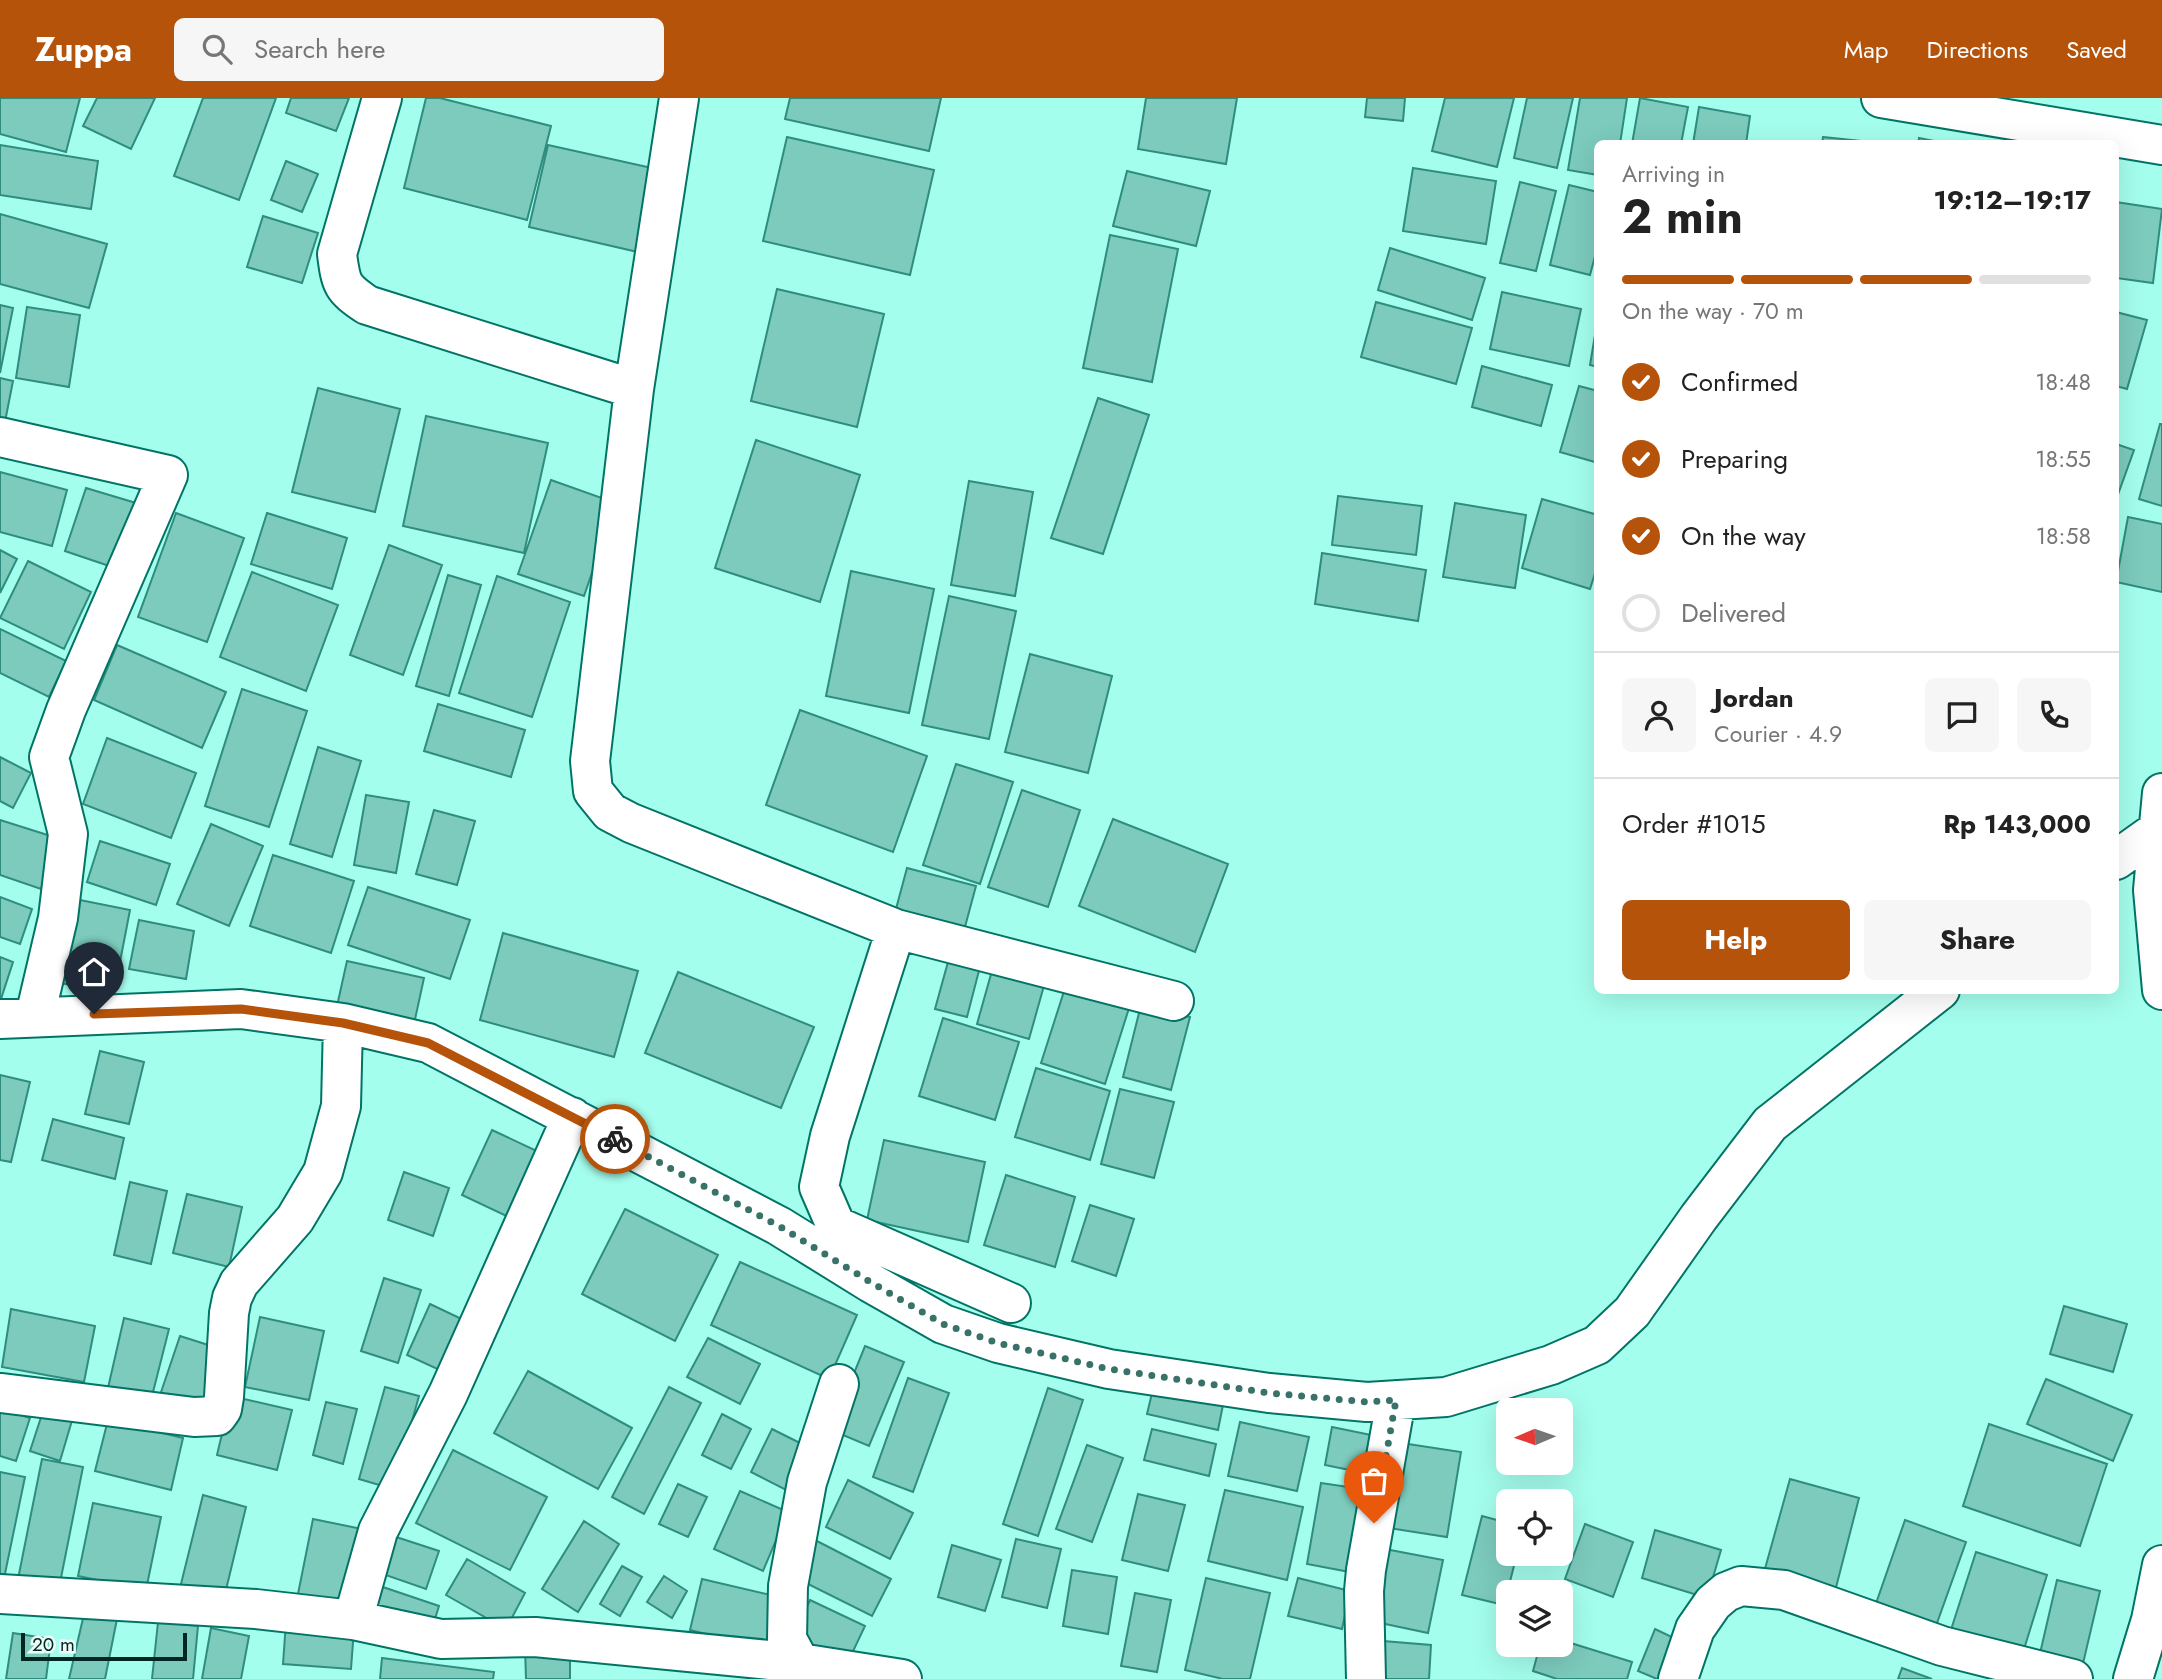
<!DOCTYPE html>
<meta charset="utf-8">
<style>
:root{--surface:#fff;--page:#f6f6f6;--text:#222;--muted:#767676;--line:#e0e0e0;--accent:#b45309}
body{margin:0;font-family:Jost,sans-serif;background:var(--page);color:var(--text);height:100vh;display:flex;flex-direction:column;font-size:26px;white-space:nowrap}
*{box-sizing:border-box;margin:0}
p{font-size:23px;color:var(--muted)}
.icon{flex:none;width:38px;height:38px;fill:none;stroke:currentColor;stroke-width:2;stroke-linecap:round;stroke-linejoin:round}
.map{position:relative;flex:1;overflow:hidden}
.details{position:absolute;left:1594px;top:42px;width:525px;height:854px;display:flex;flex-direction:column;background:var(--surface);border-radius:10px;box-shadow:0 7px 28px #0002}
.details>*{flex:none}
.needle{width:46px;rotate:268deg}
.fabs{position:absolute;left:1496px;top:1300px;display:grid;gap:14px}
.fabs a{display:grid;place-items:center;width:77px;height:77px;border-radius:10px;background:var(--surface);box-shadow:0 7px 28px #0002;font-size:35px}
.scale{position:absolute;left:21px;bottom:18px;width:166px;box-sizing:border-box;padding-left:7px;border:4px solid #002721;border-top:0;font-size:19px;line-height:24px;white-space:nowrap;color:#002721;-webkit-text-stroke:5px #ebfcf8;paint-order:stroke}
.pin{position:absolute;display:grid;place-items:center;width:60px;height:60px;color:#fff;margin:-72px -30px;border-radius:50% 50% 50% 0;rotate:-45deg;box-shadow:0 0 7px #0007}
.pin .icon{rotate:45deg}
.courier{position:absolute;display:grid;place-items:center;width:70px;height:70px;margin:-35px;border:5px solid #b45309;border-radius:50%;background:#fff;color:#222;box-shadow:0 2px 9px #0007}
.headline em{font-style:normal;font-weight:700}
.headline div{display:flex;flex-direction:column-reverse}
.headline{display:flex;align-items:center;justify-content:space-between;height:119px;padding:0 28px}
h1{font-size:46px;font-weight:700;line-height:52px}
.bar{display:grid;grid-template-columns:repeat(4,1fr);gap:10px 7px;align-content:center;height:84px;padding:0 28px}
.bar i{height:9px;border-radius:5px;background:var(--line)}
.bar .current{background:var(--accent)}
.bar p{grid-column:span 4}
.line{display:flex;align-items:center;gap:18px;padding:0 28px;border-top:2px solid var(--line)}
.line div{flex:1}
.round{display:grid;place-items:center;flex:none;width:74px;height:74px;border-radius:10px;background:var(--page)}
ol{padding:0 28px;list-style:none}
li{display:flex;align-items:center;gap:21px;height:77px}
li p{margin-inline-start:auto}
li .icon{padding:7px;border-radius:50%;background:var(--accent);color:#fff;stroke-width:4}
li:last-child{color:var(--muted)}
li i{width:38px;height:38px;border:4px solid var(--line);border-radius:50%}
.action{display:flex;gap:14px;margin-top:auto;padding:14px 28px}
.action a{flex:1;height:80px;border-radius:10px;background:var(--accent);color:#fff;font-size:28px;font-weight:700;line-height:80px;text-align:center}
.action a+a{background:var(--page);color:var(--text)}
header{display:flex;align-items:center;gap:42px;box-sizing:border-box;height:98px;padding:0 35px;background:var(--accent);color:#fff}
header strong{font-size:33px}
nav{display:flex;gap:38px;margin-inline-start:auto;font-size:24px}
.search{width:490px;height:63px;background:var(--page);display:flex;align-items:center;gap:18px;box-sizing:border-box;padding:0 24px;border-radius:10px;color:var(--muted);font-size:26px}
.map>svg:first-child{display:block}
</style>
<header>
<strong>Zuppa</strong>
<div class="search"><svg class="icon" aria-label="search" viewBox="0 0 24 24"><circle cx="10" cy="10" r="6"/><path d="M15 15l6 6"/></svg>Search here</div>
<nav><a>Map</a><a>Directions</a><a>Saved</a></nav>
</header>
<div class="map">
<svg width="2162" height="1581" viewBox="0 0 2162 1581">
<rect width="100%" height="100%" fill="#a4feed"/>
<path fill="#7ccbbd" stroke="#2f8d7f" stroke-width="2" d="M 0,0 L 80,0 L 66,54 L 0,36 Z
M 97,0 L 155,0 L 131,51 L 83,28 Z
M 203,0 L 276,0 L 239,102 L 174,78 Z
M 291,0 L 349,0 L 336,33 L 286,15 Z
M 426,0 L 440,0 L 551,28 L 527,122 L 404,90 Z
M 790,0 L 941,0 L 929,53 L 785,21 Z
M 1146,0 L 1237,0 L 1226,66 L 1138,51 Z
M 1367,0 L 1405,0 L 1403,23 L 1365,19 Z
M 1445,0 L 1514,0 L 1497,69 L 1432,53 Z
M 1527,0 L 1573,0 L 1557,70 L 1514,60 Z
M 1580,0 L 1627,0 L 1620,46 L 1598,46 L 1598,77 L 1568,72 Z
M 1640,0 L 1688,9 L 1681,46 L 1632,46 Z
M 1699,9 L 1750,18 L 1746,46 L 1693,46 Z
M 787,39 L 934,72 L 910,177 L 763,143 Z
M 1823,39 L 1890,46 L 1822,46 Z
M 1919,40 L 1949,46 L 1918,46 Z
M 0,47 L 98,63 L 91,111 L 0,97 Z
M 548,47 L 661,72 L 642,155 L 529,129 Z
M 286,63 L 318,76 L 302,114 L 271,102 Z
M 1413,70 L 1496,83 L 1486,146 L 1403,133 Z
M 1127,73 L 1210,93 L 1196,148 L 1113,128 Z
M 1520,84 L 1556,93 L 1536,173 L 1500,165 Z
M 1569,87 L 1598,94 L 1598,147 L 1590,177 L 1550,167 Z
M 2116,104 L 2162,111 L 2153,185 L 2116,180 Z
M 0,116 L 107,146 L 89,210 L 0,186 Z
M 263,118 L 318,135 L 302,185 L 247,169 Z
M 1110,137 L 1178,151 L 1152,284 L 1083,270 Z
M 1390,150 L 1485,180 L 1472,222 L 1378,192 Z
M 777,191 L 884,216 L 857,329 L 751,303 Z
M 1502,194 L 1581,211 L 1569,268 L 1490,251 Z
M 1376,204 L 1472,230 L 1456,286 L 1361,259 Z
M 0,207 L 13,210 L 0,275 Z
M 27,209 L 80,217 L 69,289 L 16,280 Z
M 2116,214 L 2147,222 L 2127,291 L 2116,288 Z
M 1598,219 L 1598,269 L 1590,267 Z
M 1482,268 L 1552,287 L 1541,328 L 1472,309 Z
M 0,280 L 13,283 L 3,334 L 0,333 Z
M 1579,288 L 1598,293 L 1598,365 L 1560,354 Z
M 318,290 L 400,311 L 375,414 L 292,394 Z
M 1098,300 L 1149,317 L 1103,456 L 1051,440 Z
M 426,318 L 548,345 L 524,455 L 403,428 Z
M 2160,326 L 2162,326 L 2162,408 L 2139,401 Z
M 756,342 L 860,377 L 820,504 L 715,470 Z
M 2116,346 L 2134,352 L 2116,402 Z
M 0,374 L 67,392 L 52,448 L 0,434 Z
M 551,382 L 616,405 L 584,498 L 518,476 Z
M 969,383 L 1033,394 L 1015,498 L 951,487 Z
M 86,390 L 136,405 L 115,470 L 65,453 Z
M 1338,398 L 1422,408 L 1416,457 L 1332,447 Z
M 1542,401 L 1598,417 L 1598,466 L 1590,491 L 1522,470 Z
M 1455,405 L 1526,417 L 1515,490 L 1443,479 Z
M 176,415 L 244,440 L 207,544 L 138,519 Z
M 267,415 L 347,440 L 332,491 L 251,466 Z
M 2128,419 L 2162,426 L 2162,494 L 2116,484 Z
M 389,447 L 442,467 L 403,577 L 350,557 Z
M 0,452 L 17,461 L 0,495 Z
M 1322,455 L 1426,472 L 1418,523 L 1315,506 Z
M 28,463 L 91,494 L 64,551 L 0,520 Z
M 851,473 L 934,491 L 909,615 L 826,598 Z
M 252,474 L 338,507 L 306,593 L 220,559 Z
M 448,477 L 481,487 L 449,598 L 416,588 Z
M 497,478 L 570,504 L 532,619 L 459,595 Z
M 949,498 L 1016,513 L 989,641 L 922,627 Z
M 0,531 L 66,563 L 49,599 L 0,575 Z
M 117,547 L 226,594 L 202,650 L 94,602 Z
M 1030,556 L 1112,578 L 1088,675 L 1005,654 Z
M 242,591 L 307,613 L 269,729 L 205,708 Z
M 438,606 L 525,632 L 511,679 L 424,653 Z
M 800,612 L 927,658 L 893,754 L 766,707 Z
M 107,640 L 196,675 L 171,740 L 83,706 Z
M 318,649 L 361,663 L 332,759 L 290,746 Z
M 0,659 L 31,675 L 13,710 L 0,703 Z
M 956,666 L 1013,684 L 980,786 L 923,767 Z
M 1022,692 L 1080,712 L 1048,809 L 988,789 Z
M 366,697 L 409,704 L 396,775 L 354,767 Z
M 434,712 L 475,723 L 457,787 L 416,776 Z
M 1113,721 L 1228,766 L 1195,854 L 1079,808 Z
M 0,722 L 57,740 L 41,791 L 0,777 Z
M 211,726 L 263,748 L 229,828 L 177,806 Z
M 100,743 L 170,766 L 156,807 L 87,784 Z
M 273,757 L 354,783 L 331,855 L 250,828 Z
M 907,770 L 976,788 L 962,840 L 893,822 Z
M 368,789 L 470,822 L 450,881 L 348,847 Z
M 0,799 L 32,811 L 20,846 L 0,839 Z
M 75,801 L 130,812 L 114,895 L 60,885 Z
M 139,822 L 194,833 L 186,881 L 129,871 Z
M 503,835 L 638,873 L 614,959 L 480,922 Z
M 951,853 L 982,861 L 967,919 L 935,911 Z
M 0,859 L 13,864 L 1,901 L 0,901 Z
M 995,862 L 1047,877 L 1029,941 L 977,926 Z
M 347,863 L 424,880 L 414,926 L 337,908 Z
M 678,874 L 814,929 L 781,1010 L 645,955 Z
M 1066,887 L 1130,907 L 1105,986 L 1041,965 Z
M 1141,907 L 1190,919 L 1171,992 L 1123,979 Z
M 943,920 L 1019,944 L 995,1022 L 919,998 Z
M 100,953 L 144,964 L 129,1026 L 85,1016 Z
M 1036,970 L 1110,993 L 1090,1062 L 1015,1039 Z
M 0,977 L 30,984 L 11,1064 L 0,1062 Z
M 1120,991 L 1174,1004 L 1154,1080 L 1101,1066 Z
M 53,1021 L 124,1040 L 115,1081 L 42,1062 Z
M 492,1032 L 541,1055 L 511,1120 L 462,1097 Z
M 884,1042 L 985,1064 L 968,1144 L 867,1122 Z
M 404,1074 L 449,1090 L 433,1138 L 388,1122 Z
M 1006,1077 L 1075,1099 L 1055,1169 L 984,1147 Z
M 130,1084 L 167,1093 L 151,1166 L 114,1157 Z
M 187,1096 L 242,1109 L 229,1169 L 173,1155 Z
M 1090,1107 L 1134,1121 L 1116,1178 L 1072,1163 Z
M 625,1111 L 718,1157 L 675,1243 L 582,1196 Z
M 740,1164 L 857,1217 L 829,1281 L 711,1227 Z
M 384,1180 L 421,1192 L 398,1265 L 361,1253 Z
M 430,1206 L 468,1224 L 446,1275 L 407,1257 Z
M 2064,1208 L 2127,1226 L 2113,1274 L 2050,1256 Z
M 11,1211 L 95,1228 L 84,1284 L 2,1269 Z
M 260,1219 L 324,1233 L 309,1302 L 245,1289 Z
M 124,1220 L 169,1231 L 150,1306 L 105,1303 Z
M 180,1238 L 224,1252 L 206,1319 L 158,1303 Z
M 708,1240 L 760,1266 L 740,1306 L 687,1279 Z
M 865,1248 L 904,1264 L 869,1348 L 831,1332 Z
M 528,1273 L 632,1330 L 598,1391 L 494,1335 Z
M 908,1280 L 949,1295 L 913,1394 L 873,1379 Z
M 2046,1281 L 2132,1317 L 2113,1363 L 2027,1326 Z
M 385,1289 L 419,1298 L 393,1391 L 359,1381 Z
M 669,1289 L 701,1305 L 644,1416 L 612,1399 Z
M 1048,1290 L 1083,1302 L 1038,1438 L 1003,1426 Z
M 1153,1291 L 1223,1307 L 1218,1332 L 1147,1316 Z
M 231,1298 L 292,1312 L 277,1372 L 217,1357 Z
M 46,1304 L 76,1309 L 60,1363 L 30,1353 Z
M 326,1304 L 357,1311 L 343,1366 L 313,1357 Z
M 0,1310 L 30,1320 L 16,1363 L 0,1358 Z
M 722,1316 L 751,1331 L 731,1371 L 702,1357 Z
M 108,1322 L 183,1340 L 171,1392 L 95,1373 Z
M 1240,1324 L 1309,1339 L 1297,1393 L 1228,1378 Z
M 1989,1326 L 2107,1366 L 2080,1448 L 1963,1408 Z
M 1332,1329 L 1381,1339 L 1374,1377 L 1325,1367 Z
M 772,1331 L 812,1351 L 790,1394 L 751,1374 Z
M 1152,1331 L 1216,1346 L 1209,1378 L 1144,1362 Z
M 1395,1344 L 1461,1354 L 1447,1439 L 1382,1429 Z
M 1087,1347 L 1123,1360 L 1092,1444 L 1056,1431 Z
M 453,1352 L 547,1399 L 510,1472 L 416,1425 Z
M 42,1361 L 83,1369 L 58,1495 L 17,1486 Z
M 0,1374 L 25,1379 L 1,1495 L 0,1495 Z
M 1790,1381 L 1859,1400 L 1832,1505 L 1761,1485 Z
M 848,1382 L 913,1415 L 890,1461 L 826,1429 Z
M 1321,1385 L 1369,1392 L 1355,1475 L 1307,1466 Z
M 678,1386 L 707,1399 L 688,1439 L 659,1426 Z
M 1225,1392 L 1303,1409 L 1287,1482 L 1208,1463 Z
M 740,1393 L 788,1414 L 763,1473 L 714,1451 Z
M 1138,1396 L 1185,1407 L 1168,1473 L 1122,1462 Z
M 203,1397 L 246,1409 L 224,1500 L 180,1490 Z
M 93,1405 L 161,1419 L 146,1492 L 78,1478 Z
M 1482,1418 L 1508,1425 L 1508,1456 L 1517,1456 L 1504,1507 L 1462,1497 Z
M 313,1421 L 362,1431 L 346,1511 L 297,1501 Z
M 1905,1422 L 1966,1444 L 1932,1539 L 1872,1517 Z
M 584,1423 L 619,1446 L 578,1514 L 542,1491 Z
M 1585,1426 L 1633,1444 L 1613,1499 L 1565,1481 Z
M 1655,1432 L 1721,1452 L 1707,1500 L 1642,1480 Z
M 387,1436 L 439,1453 L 426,1491 L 374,1473 Z
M 813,1441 L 891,1481 L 872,1518 L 794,1479 Z
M 1016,1441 L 1061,1451 L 1047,1510 L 1002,1499 Z
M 952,1447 L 1001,1462 L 985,1513 L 938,1499 Z
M 1385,1451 L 1443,1462 L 1428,1535 L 1371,1523 Z
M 1976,1454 L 2047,1477 L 2020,1564 L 1948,1541 Z
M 467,1461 L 525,1495 L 506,1531 L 446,1497 Z
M 622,1468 L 642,1479 L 620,1518 L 600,1506 Z
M 1072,1472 L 1117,1479 L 1108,1536 L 1063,1528 Z
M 664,1478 L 687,1493 L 672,1520 L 647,1504 Z
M 1206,1480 L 1270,1495 L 1250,1581 L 1223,1581 L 1185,1572 Z
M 1298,1480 L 1350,1493 L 1342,1531 L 1288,1518 Z
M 702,1481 L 779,1499 L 766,1551 L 690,1532 Z
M 2057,1482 L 2100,1493 L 2081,1574 L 2038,1564 Z
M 374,1486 L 439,1508 L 430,1537 L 364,1515 Z
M 1135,1495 L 1171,1502 L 1157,1574 L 1121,1568 Z
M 810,1502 L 865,1528 L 847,1566 L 792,1541 Z
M 84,1516 L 117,1521 L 105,1581 L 69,1581 Z
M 158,1524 L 198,1528 L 193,1581 L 152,1581 Z
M 286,1524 L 354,1531 L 351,1571 L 283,1566 Z
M 211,1530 L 249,1538 L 241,1581 L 202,1581 Z
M 1655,1531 L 1680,1543 L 1665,1581 L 1657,1581 L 1638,1573 Z
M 13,1535 L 51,1541 L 46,1581 L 6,1581 Z
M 1561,1542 L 1632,1564 L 1627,1581 L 1557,1581 L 1533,1573 L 1540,1547 L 1561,1547 Z
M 1383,1543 L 1431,1547 L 1429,1581 L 1380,1581 Z
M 570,1548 L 570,1581 L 526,1581 L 525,1549 Z
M 382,1560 L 494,1574 L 493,1581 L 380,1581 Z
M 1902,1570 L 1932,1581 L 1898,1581 Z"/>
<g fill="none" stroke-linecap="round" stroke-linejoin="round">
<defs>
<path id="minor" d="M 382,0 L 337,156 C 341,187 342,190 367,207 L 634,291
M 679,0 L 634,291 L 590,663 L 593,693 L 610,714 L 631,725 L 896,831 L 1174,903
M 1881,0 L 2162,47
M 0,339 L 168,377 L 66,612 L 49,659 L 68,736 L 58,820 L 35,918
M 2162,695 L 2153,792 L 2162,892
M 2116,762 L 2158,732
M 896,831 L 830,1038 L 819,1089 L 836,1128 L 1011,1205
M 0,921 L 241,911 L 343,925 L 428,945 L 779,1128 L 871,1185 L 943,1226 L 998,1245 L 1109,1271 L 1269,1295 L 1367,1304 L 1446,1299 L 1551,1267 L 1597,1247 L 1632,1214 L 1699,1119 L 1770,1026 L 1940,892
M 2,1295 L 194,1319 L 217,1318 L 222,1311 L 224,1299 L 229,1215 L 232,1200 L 239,1185 L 295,1121 L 323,1074 L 341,1008 L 343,925
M 0,1496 L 256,1511 L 353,1522 L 441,1541 L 535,1539 L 800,1565 L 902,1581
M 353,1522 L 378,1433 L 448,1296 L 572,1019
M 801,1581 L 800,1565 L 787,1541 L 788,1488 L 807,1384 L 839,1286
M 1366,1581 L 1364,1493 L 1366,1472 L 1396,1302
M 1678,1581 L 1695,1531 L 1713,1505 L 1726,1494 L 1741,1488 L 1784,1492 L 1942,1548 L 2073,1581
M 2133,1581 L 2151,1522 L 2162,1467"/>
</defs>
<use href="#minor" stroke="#027466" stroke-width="42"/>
<use href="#minor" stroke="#fff" stroke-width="38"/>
</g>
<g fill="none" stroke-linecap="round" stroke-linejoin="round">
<path stroke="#397268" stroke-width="7" stroke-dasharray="0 12.6" d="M 615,1041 L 779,1128 L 872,1185 L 943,1226 L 998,1245 L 1109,1271 L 1269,1295 L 1367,1304 L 1396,1302 L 1374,1425"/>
<path stroke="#b45309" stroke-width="9" d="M 94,916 L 241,911 L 343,925 L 428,945 L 615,1041"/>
</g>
</svg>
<div class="fabs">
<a><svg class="needle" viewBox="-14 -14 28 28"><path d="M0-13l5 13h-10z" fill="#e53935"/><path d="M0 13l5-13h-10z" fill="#767676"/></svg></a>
<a><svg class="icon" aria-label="locate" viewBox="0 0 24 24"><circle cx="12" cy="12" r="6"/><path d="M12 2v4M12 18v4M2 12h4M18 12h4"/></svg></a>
<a><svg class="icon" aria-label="layers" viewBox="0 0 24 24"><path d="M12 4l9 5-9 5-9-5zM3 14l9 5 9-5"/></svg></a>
</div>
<div class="scale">20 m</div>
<div class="pin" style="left:1374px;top:1425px;background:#ea580c"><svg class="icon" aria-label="bag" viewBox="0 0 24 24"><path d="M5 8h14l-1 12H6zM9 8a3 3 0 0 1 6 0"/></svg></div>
<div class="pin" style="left:94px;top:916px;background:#1f2937"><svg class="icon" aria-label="home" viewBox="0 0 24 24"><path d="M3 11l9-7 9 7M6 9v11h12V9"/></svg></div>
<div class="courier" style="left:615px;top:1041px"><svg class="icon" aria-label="bike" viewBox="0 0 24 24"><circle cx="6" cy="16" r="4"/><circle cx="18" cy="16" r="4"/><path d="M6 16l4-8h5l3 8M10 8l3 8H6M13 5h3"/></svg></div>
<section class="details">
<div class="headline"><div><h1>2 min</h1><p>Arriving in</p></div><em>19:12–19:17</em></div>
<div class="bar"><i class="current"></i><i class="current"></i><i class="current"></i><i></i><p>On the way · 70 m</p></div>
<ol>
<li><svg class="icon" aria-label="check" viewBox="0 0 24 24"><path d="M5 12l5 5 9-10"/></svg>Confirmed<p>18:48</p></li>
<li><svg class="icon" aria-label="check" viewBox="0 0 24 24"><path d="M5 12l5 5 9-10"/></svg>Preparing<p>18:55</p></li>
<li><svg class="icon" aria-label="check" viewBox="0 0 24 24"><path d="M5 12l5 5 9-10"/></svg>On the way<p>18:58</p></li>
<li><i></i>Delivered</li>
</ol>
<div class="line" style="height:126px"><a class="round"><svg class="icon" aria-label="person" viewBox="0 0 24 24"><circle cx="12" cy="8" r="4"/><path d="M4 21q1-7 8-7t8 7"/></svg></a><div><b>Jordan</b><p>Courier · 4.9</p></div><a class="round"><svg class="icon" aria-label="chat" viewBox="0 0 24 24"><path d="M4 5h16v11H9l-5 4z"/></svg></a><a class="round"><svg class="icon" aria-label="phone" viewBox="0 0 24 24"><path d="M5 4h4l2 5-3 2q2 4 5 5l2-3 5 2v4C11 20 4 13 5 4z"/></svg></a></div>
<div class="line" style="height:91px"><div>Order #1015</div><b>Rp 143,000</b></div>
<div class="action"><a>Help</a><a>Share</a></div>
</section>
</div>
